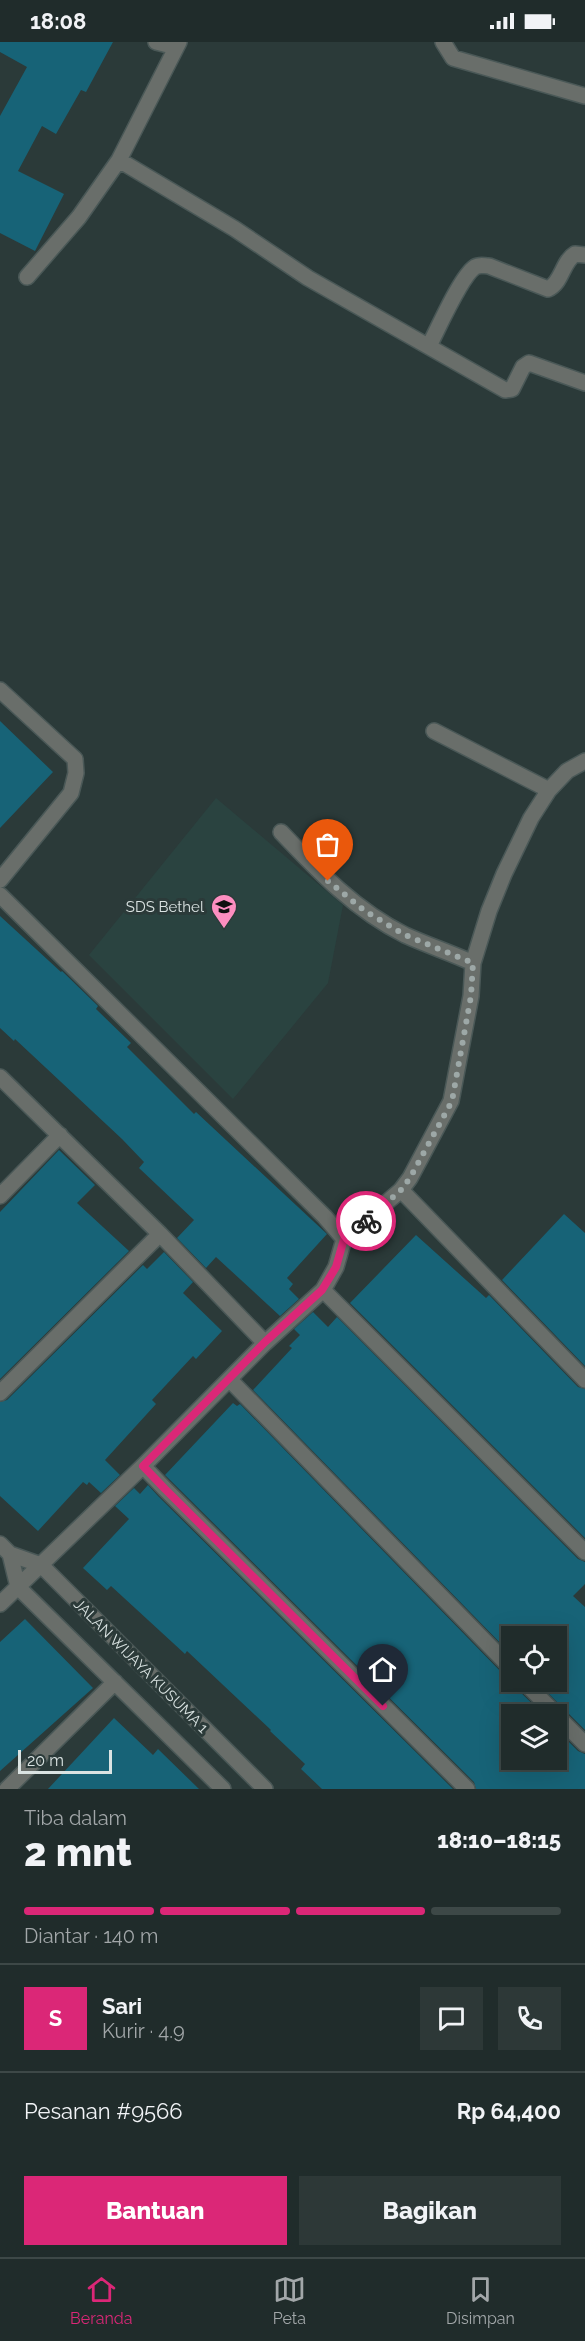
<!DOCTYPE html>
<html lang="id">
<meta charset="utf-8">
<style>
:root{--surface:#202c2b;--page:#2d3837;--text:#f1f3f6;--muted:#a2a7a9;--line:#3d4847;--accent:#db2777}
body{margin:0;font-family:Raleway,sans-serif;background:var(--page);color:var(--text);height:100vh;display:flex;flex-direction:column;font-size:22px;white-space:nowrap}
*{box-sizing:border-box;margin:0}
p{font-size:20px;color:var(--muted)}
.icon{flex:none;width:33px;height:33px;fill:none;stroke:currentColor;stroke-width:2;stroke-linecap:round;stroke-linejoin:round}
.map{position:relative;height:1747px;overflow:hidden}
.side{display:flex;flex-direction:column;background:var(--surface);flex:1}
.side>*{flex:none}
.tools{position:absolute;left:501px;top:1584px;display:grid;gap:12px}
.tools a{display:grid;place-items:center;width:66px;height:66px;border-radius:0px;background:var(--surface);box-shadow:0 6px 24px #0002,0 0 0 2px var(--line);font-size:30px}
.scale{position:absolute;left:18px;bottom:15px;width:94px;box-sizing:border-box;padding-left:6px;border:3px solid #dae3e2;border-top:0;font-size:16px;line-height:21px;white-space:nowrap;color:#dae3e2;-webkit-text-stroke:4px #2b3a39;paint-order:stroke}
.pin{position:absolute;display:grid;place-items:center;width:51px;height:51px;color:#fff;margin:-62px -26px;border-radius:50% 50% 50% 0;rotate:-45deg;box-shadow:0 0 6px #0007}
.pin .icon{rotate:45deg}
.courier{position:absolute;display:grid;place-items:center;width:60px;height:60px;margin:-30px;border:4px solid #db2777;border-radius:50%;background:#fff;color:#222;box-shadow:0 2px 8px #0007}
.headline em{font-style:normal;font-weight:800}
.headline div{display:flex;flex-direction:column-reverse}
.headline{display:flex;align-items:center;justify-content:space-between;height:102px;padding:0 24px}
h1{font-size:39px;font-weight:800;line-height:45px}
.bar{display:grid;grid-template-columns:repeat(4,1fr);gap:9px 6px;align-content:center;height:72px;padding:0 24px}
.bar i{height:8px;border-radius:4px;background:var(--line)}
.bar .selected{background:var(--accent)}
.bar p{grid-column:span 4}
.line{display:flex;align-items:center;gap:15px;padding:0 24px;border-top:2px solid var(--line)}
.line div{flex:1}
.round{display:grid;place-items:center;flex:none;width:63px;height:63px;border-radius:0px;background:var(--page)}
.primary-button{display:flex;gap:12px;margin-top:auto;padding:12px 24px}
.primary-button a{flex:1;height:69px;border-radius:0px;background:var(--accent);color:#fff;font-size:24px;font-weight:800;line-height:69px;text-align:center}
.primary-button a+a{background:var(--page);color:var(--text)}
.status{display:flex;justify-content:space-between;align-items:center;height:42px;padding:0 30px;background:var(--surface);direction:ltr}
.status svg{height:16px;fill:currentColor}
.dock{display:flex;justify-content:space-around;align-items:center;height:84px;border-top:2px solid var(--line);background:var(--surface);font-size:16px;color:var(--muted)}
.dock a{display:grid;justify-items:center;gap:3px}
.dock .selected{color:var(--accent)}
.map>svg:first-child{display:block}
</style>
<div class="status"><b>18:08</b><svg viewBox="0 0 49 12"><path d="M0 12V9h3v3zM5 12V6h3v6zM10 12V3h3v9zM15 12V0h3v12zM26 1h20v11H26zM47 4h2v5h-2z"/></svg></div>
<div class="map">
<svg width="585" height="1747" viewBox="0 0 585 1747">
<rect width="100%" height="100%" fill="#2b3a39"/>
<path fill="#2a4340" d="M 216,756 L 343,863 L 328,941 L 233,1057 L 89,913 Z"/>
<path fill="#176377" d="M 0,0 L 113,0 L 86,50 L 81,48 L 56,92 L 42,84 L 18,129 L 64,152 L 35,209 L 0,191 L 0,74 L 27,25 L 0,10 Z
M 0,679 L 53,730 L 0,786 Z
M 0,874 L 61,930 L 62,929 L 98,964 L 96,967 L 131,1001 L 127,1005 L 194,1072 L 196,1070 L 327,1192 L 287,1236 L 293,1242 L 289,1247 L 299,1257 L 280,1274 L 216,1215 L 206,1226 L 177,1196 L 194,1178 L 139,1126 L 144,1120 L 122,1097 L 15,997 L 14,999 L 0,986 Z
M 59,1108 L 95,1143 L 77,1161 L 129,1209 L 0,1337 L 0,1170 Z
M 564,1172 L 585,1191 L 585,1324 L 502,1238 Z
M 416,1193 L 486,1256 L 489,1253 L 578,1345 L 585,1347 L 585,1496 L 350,1261 Z
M 164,1210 L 193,1240 L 183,1251 L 222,1289 L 196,1317 L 193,1314 L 152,1358 L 156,1362 L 105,1418 L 120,1433 L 101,1451 L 89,1440 L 87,1443 L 83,1440 L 38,1489 L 0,1454 L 0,1360 L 7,1358 L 143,1223 L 147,1227 Z
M 313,1270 L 328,1285 L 337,1275 L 578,1517 L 585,1520 L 585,1542 L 573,1554 L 585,1565 L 585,1688 L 537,1640 L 556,1640 L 556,1594 L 512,1594 L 512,1613 L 253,1348 L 292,1306 L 289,1304 L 300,1293 L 294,1287 Z
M 233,1361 L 237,1364 L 240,1362 L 505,1634 L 514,1640 L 517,1647 L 543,1672 L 512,1672 L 512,1718 L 556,1718 L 556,1687 L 578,1709 L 585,1712 L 585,1747 L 476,1747 L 474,1740 L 165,1433 Z
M 148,1443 L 158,1454 L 453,1747 L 322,1747 L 301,1727 L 305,1722 L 270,1689 L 271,1688 L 187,1609 L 185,1612 L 111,1544 L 107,1548 L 83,1526 L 129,1477 L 115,1464 L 134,1446 L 140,1452 Z
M 25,1577 L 93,1646 L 0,1729 L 0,1600 Z
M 114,1676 L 153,1713 L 158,1707 L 199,1747 L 48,1747 Z"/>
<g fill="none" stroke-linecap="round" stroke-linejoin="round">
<defs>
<path id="street" d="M 156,0 L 168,3 L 176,0
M 443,0 L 453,16 L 585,54
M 119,118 L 235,187 L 308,236 L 505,348 L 512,347 L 523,325 L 529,321 L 585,341
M 27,235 L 79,175 L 119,118 L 179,0
M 429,304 C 438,287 461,234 475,225 C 480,222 484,224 489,224 L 548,247 C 562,241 562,220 575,212 L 585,213
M 0,648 L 75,717 L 76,731 L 71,751 L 0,838
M 434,689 L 549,748
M 281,790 C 318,829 355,868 405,893 C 427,903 451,911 473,921
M 0,853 L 325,1175 L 344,1197
M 0,1035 L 160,1192 L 265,1301
M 401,1148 L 585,1338
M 0,1154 L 60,1093
M 323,1248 L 585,1510
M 230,1338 L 512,1627
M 0,1351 L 160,1192
M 143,1424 L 165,1447 L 467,1747
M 0,1502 L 10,1512 L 41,1523 L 265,1747
M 10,1512 L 18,1545 L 223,1747
M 0,1562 L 143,1424 L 265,1301 L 323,1248 L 336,1225 L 344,1197 L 401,1148 L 410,1136 L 451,1059 L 471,954 L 473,921 L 489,869 L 504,832 L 531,776 L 549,748 L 567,729 L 585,719
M 524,1640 L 556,1672
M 556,1673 L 585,1702
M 7,1747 L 115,1640"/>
</defs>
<use href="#street" stroke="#4a5857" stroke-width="18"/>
<use href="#street" stroke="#696e6a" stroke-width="15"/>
</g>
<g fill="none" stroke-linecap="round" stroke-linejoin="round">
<path stroke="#9da8a7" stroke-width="6" stroke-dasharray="0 10.8" d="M 328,839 L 365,869 L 405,893 L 473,921 L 471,954 L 452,1059 L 410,1136 L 401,1148 L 366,1179"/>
<path stroke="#db2777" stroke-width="8" d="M 366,1179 L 344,1197 L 336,1225 L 322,1248 L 265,1300 L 143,1424 L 165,1447 L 383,1664"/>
</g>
<defs>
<symbol id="school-pin" viewBox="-11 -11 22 30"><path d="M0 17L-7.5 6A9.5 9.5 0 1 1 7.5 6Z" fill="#fd8ec0" stroke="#2b3a39"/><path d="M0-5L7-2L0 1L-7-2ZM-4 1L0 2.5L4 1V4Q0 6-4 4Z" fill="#111"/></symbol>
</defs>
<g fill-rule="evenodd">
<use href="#school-pin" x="209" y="850" width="30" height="40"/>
</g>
<g text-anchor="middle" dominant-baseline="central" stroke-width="6" stroke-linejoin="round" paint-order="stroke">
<g font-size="15" fill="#dae3e2" stroke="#2b3a39" text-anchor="end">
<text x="204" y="865">SDS Bethel</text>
</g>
<g font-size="15" fill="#dae3e2" stroke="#2b3a39">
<text transform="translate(141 1624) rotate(45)">JALAN WIJAYA KUSUMA 1</text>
</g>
</g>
</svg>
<div class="tools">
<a><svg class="icon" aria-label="locate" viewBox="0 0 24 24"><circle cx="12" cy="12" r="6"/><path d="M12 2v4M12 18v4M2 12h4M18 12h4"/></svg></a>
<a><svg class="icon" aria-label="layers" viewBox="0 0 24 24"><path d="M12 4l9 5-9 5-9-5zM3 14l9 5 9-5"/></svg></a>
</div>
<div class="scale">20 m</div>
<div class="pin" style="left:328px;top:839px;background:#ea580c"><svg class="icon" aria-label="bag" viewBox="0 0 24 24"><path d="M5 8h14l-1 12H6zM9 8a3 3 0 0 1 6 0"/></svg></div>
<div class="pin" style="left:383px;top:1664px;background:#1f2937"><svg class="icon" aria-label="home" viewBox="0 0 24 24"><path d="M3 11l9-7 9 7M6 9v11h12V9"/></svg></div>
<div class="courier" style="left:366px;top:1179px"><svg class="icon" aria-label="bike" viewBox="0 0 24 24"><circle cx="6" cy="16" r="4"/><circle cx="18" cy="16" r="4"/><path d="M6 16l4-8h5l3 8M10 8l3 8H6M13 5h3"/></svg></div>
</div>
<section class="side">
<div class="headline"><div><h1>2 mnt</h1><p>Tiba dalam</p></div><em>18:10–18:15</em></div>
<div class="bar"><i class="selected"></i><i class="selected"></i><i class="selected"></i><i></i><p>Diantar · 140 m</p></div>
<div class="line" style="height:108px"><b class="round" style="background:var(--accent);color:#fff">S</b><div><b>Sari</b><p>Kurir · 4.9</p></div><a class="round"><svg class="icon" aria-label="chat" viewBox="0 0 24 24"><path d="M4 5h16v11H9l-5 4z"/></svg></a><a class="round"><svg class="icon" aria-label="phone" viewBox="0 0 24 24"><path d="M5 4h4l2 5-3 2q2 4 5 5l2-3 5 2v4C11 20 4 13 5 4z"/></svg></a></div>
<div class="line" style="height:78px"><div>Pesanan #9566</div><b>Rp 64,400</b></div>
<div class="primary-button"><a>Bantuan</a><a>Bagikan</a></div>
</section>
<nav class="dock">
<a class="selected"><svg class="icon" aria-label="home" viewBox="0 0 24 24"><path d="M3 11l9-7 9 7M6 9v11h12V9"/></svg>Beranda</a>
<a><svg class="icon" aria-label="map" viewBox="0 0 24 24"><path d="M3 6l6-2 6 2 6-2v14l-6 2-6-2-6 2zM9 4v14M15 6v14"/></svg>Peta</a>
<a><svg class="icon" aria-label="saved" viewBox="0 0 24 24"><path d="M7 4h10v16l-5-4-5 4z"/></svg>Disimpan</a>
</nav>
